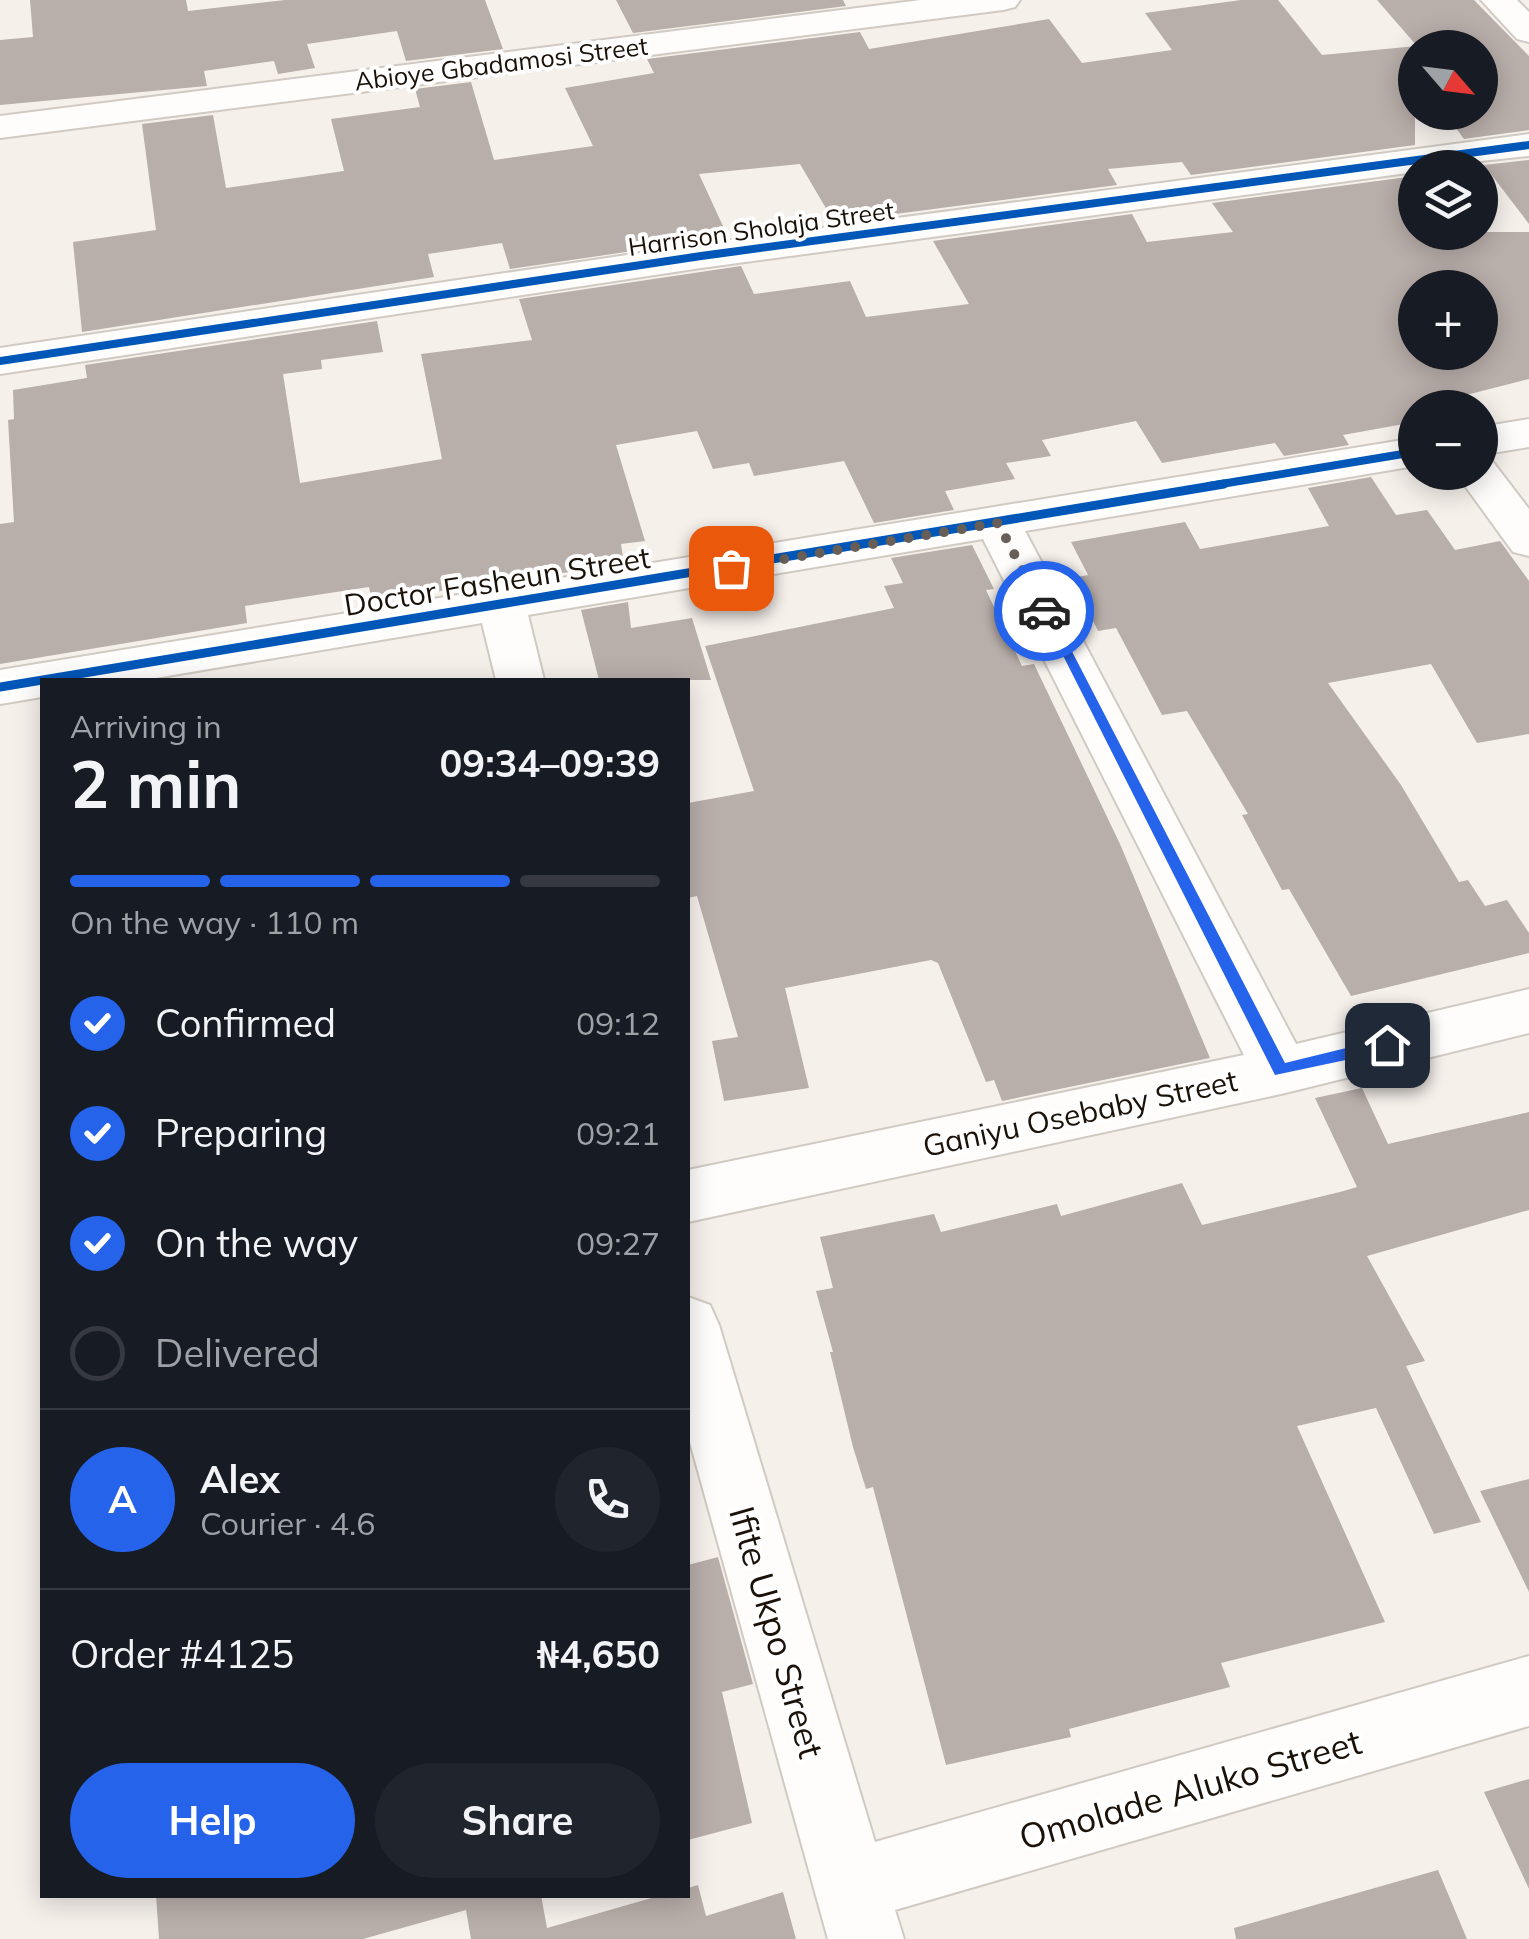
<!DOCTYPE html>
<meta charset="utf-8">
<style>
:root{--surface:#171b24;--page:#20242c;--text:#f1f3f6;--muted:#9ea1a6;--line:#363941;--accent:#2563eb}
body{margin:0;font-family:Mulish,sans-serif;background:var(--page);color:var(--text);height:100vh;display:flex;flex-direction:column;font-size:38px;white-space:nowrap}
*{box-sizing:border-box;margin:0}
p{font-size:32px;color:var(--muted)}
.icon{flex:none;width:55px;height:55px;fill:none;stroke:currentColor;stroke-width:2;stroke-linecap:round;stroke-linejoin:round}
.map{position:relative;flex:1;overflow:hidden}
.panel{position:absolute;left:40px;top:678px;width:650px;height:1220px;display:flex;flex-direction:column;background:var(--surface);border-radius:0px;box-shadow:0 5px 25px #0003}
.panel>*{flex:none}
.needle{width:65px;rotate:118deg}
.fabs{position:absolute;left:1398px;top:30px;display:grid;gap:20px}
.fabs a{display:grid;place-items:center;width:100px;height:100px;border-radius:50%;background:var(--surface);box-shadow:0 5px 25px #0003;font-size:50px}
.pin{position:absolute;display:grid;place-items:center;width:85px;height:85px;color:#fff;margin:-42px;border-radius:20px;box-shadow:0 5px 15px #0006}
.courier{position:absolute;display:grid;place-items:center;width:100px;height:100px;margin:-50px;border:8px solid #2563eb;border-radius:50%;background:#fff;color:#222;box-shadow:0 2px 12px #0007}
.head em{font-style:normal;font-weight:700}
.head div{display:flex;flex-direction:column-reverse}
.head{display:flex;align-items:center;justify-content:space-between;height:170px;padding:0 30px}
h1{font-size:65px;font-weight:700;line-height:75px}
.bar{display:grid;grid-template-columns:repeat(4,1fr);gap:15px 10px;align-content:center;height:120px;padding:0 30px}
.bar i{height:12px;border-radius:8px;background:var(--line)}
.bar .active{background:var(--accent)}
.bar p{grid-column:span 4}
.line{display:flex;align-items:center;gap:25px;padding:0 30px;border-top:2px solid var(--line)}
.line div{flex:1}
.round{display:grid;place-items:center;flex:none;width:105px;height:105px;border-radius:52px;background:var(--page)}
ol{padding:0 30px;list-style:none}
li{display:flex;align-items:center;gap:30px;height:110px}
li p{margin-inline-start:auto}
li .icon{padding:10px;border-radius:50%;background:var(--accent);color:#fff;stroke-width:4}
li:last-child{color:var(--muted)}
li i{width:55px;height:55px;border:5px solid var(--line);border-radius:50%}
.primary-button{display:flex;gap:20px;margin-top:auto;padding:20px 30px}
.primary-button a{flex:1;height:115px;border-radius:60px;background:var(--accent);color:#fff;font-size:40px;font-weight:700;line-height:115px;text-align:center}
.primary-button a+a{background:var(--page);color:var(--text)}
.map>svg:first-child{display:block}
</style>
<div class="map">
<svg width="1529" height="1939" viewBox="0 0 1529 1939">
<rect width="100%" height="100%" fill="#f6f0eb"/>
<path fill="#b8aeaa" fill-rule="evenodd" d="M 30,0 L 186,0 L 188,11 L 285,0 L 485,0 L 503,49 L 406,61 L 397,31 L 307,44 L 315,68 L 278,74 L 274,61 L 204,71 L 207,86 L 0,105 L 0,40 L 33,37 Z
M 616,0 L 843,0 L 846,6 L 633,33 Z
M 1241,0 L 1278,0 L 1322,55 L 1417,46 L 1377,0 L 1474,0 L 1529,56 L 1529,130 L 1464,139 L 1444,112 L 1480,112 L 1480,48 L 1415,48 L 1415,145 L 1191,175 L 1182,162 L 1108,169 L 1117,185 L 834,222 L 800,164 L 699,174 L 728,237 L 510,269 L 502,243 L 428,254 L 434,277 L 82,332 L 73,242 L 156,230 L 142,124 L 213,115 L 226,188 L 344,171 L 331,119 L 420,107 L 415,89 L 471,82 L 494,160 L 593,146 L 565,88 L 654,73 L 647,59 L 860,32 L 869,49 L 1049,19 L 1082,63 L 1172,50 L 1145,13 Z
M 1529,160 L 1529,224 L 1484,165 Z
M 1415,176 L 1415,232 L 1529,232 L 1529,379 L 1415,408 L 1415,422 L 1343,435 L 1349,445 L 1284,456 L 1275,443 L 1162,463 L 1136,421 L 1042,440 L 1051,456 L 1006,463 L 1015,479 L 945,491 L 954,510 L 874,523 L 844,461 L 754,476 L 749,463 L 713,469 L 697,431 L 616,445 L 645,541 L 621,544 L 624,564 L 372,601 L 369,587 L 245,606 L 247,623 L 0,664 L 0,524 L 14,522 L 8,420 L 14,419 L 13,390 L 87,378 L 85,365 L 377,321 L 383,352 L 321,360 L 322,369 L 283,374 L 300,483 L 442,459 L 421,354 L 532,340 L 519,299 L 741,266 L 754,294 L 850,281 L 866,317 L 969,304 L 933,241 L 1132,214 L 1147,242 L 1233,232 L 1212,203 ZM 1415,288 L 1480,288 L 1480,352 L 1415,352 Z
M 1371,477 L 1396,515 L 1427,510 L 1455,550 L 1500,541 L 1529,581 L 1529,734 L 1477,743 L 1431,664 L 1328,683 L 1401,785 L 1459,882 L 1468,880 L 1485,906 L 1507,900 L 1529,933 L 1529,953 L 1351,996 L 1289,889 L 1282,890 L 1242,815 L 1248,814 L 1187,711 L 1162,715 L 1116,628 L 1098,631 L 1072,578 L 1088,575 L 1071,542 L 1185,522 L 1200,549 L 1329,526 L 1308,488 Z
M 972,545 L 994,589 L 986,590 L 1022,666 L 1034,664 L 1120,844 L 1210,1058 L 1002,1101 L 994,1080 L 986,1082 L 938,963 L 931,960 L 785,988 L 809,1088 L 724,1101 L 712,1041 L 738,1037 L 697,896 L 688,898 L 688,803 L 754,791 L 705,646 L 894,608 L 884,586 L 903,583 L 891,558 Z
M 628,602 L 631,628 L 692,618 L 711,680 L 599,680 L 581,610 Z
M 1362,1088 L 1388,1144 L 1529,1112 L 1529,1210 L 1367,1256 L 1425,1361 L 1406,1366 L 1481,1522 L 1434,1534 L 1376,1408 L 1297,1426 L 1385,1622 L 1221,1663 L 1230,1687 L 1069,1729 L 1071,1737 L 946,1765 L 873,1487 L 866,1489 L 853,1447 L 830,1352 L 833,1352 L 816,1291 L 833,1288 L 820,1237 L 934,1214 L 941,1232 L 1057,1204 L 1061,1216 L 1182,1183 L 1202,1225 L 1340,1192 L 1357,1187 L 1315,1098 Z
M 1529,1479 L 1529,1592 L 1480,1491 Z
M 718,1557 L 753,1684 L 722,1692 L 752,1823 L 688,1840 L 688,1565 Z
M 1529,1779 L 1529,1889 L 1484,1792 Z
M 1438,1870 L 1467,1939 L 1236,1939 L 1234,1928 Z
M 698,1885 L 706,1916 L 783,1892 L 796,1939 L 471,1939 L 466,1910 L 363,1939 L 159,1939 L 156,1895 L 541,1895 L 547,1928 L 662,1895 L 688,1895 L 688,1888 Z"/>
<g fill="none" stroke-linecap="round" stroke-linejoin="round">
<defs>
<path id="street" d="M 921,0 L 1020,0 L 1015,7 L 1003,10 L 0,138 L 0,116 Z
M 1481,0 L 1517,0 L 1529,12 L 1529,42 L 1517,39 Z
M 1529,134 L 1529,156 L 1415,168 L 1415,172 L 701,268 L 0,374 L 0,348 L 701,244 Z
M 1529,419 L 1529,447 L 1480,455 L 1480,427 Z
M 1415,438 L 1415,466 L 1025,531 L 1296,1044 L 1529,989 L 1529,1033 L 1281,1094 L 688,1222 L 688,1170 L 1244,1055 L 983,539 L 528,615 L 544,680 L 496,680 L 482,623 L 144,680 L 42,680 L 42,697 L 0,704 L 0,670 Z
M 1480,459 L 1493,462 L 1529,509 L 1529,556 L 1513,552 L 1455,472 L 1480,472 Z
M 688,1297 L 710,1305 L 719,1325 L 875,1842 L 1529,1656 L 1529,1726 L 895,1910 L 904,1939 L 828,1939 L 688,1435 Z"/>
</defs>
<use href="#street" stroke="#d1cac2" stroke-width="4"/>
<use href="#street" fill="#fefdfc" fill-rule="evenodd"/>
<defs>
<path id="cycleway-far1" d="M 0,361 L 701,256 L 1529,145
M 1209,486 L 1415,452"/>
<path id="cycleway" d="M 0,687 L 1224,484"/>
</defs>
<use href="#cycleway-far1" stroke="#fff" stroke-width="12"/>
<use href="#cycleway" stroke="#fff" stroke-width="15"/>
<use href="#cycleway-far1" stroke="#0057b8" stroke-width="8"/>
<use href="#cycleway" stroke="#0057b8" stroke-width="9"/>
</g>
<path fill="#2563eb" d="M 1039,608 L 1051,611 L 1285,1063 L 1387,1038 L 1393,1040 L 1393,1050 L 1275,1075 Z"/>
<g fill="none" stroke-linecap="round" stroke-linejoin="round">
<path stroke="#675f57" stroke-width="10" stroke-dasharray="0 18" d="M 731,568 L 998,523 L 1044,611"/>
</g>
<g text-anchor="middle" dominant-baseline="central" stroke-width="8" stroke-linejoin="round" paint-order="stroke">
<g font-size="25" fill="#1a1108" stroke="#fff">
<text transform="translate(501 63) rotate(-7)">Abioye Gbadamosi Street</text>
<text transform="translate(761 228) rotate(-8)">Harrison Sholaja Street</text>
</g>
<g font-size="30" fill="#1a1108" stroke="#fff">
<text transform="translate(497 581) rotate(-9)">Doctor Fasheun Street</text>
<text transform="translate(1080 1113) rotate(-12)">Ganiyu Osebaby Street</text>
</g>
<g font-size="35" fill="#1a1108" stroke="#fff">
<text transform="translate(777 1632) rotate(74)">Ifite Ukpo Street</text>
<text transform="translate(1190 1789) rotate(-16)">Omolade Aluko Street</text>
</g>
</g>
</svg>
<div class="fabs">
<a><svg class="needle" viewBox="-14 -14 28 28"><path d="M0-13l5 13h-10z" fill="#e53935"/><path d="M0 13l5-13h-10z" fill="#9ea1a6"/></svg></a>
<a><svg class="icon" aria-label="layers" viewBox="0 0 24 24"><path d="M12 4l9 5-9 5-9-5zM3 14l9 5 9-5"/></svg></a>
<a>+</a>
<a>−</a>
</div>
<div class="pin" style="left:731px;top:568px;background:#ea580c"><svg class="icon" aria-label="bag" viewBox="0 0 24 24"><path d="M5 8h14l-1 12H6zM9 8a3 3 0 0 1 6 0"/></svg></div>
<div class="pin" style="left:1387px;top:1045px;background:#1f2937"><svg class="icon" aria-label="home" viewBox="0 0 24 24"><path d="M3 11l9-7 9 7M6 9v11h12V9"/></svg></div>
<div class="courier" style="left:1044px;top:611px"><svg class="icon" aria-label="car" viewBox="0 0 24 24"><path d="M5 17H2v-5l4-1 3-4h7l3 4 3 1v5h-3M9 17h6M6 11h13"/><circle cx="7" cy="17" r="2"/><circle cx="17" cy="17" r="2"/></svg></div>
<section class="panel">
<div class="head"><div><h1>2 min</h1><p>Arriving in</p></div><em>09:34–09:39</em></div>
<div class="bar"><i class="active"></i><i class="active"></i><i class="active"></i><i></i><p>On the way · 110 m</p></div>
<ol>
<li><svg class="icon" aria-label="check" viewBox="0 0 24 24"><path d="M5 12l5 5 9-10"/></svg>Confirmed<p>09:12</p></li>
<li><svg class="icon" aria-label="check" viewBox="0 0 24 24"><path d="M5 12l5 5 9-10"/></svg>Preparing<p>09:21</p></li>
<li><svg class="icon" aria-label="check" viewBox="0 0 24 24"><path d="M5 12l5 5 9-10"/></svg>On the way<p>09:27</p></li>
<li><i></i>Delivered</li>
</ol>
<div class="line" style="height:180px"><b class="round" style="background:var(--accent);color:#fff">A</b><div><b>Alex</b><p>Courier · 4.6</p></div><a class="round"><svg class="icon" aria-label="phone" viewBox="0 0 24 24"><path d="M5 4h4l2 5-3 2q2 4 5 5l2-3 5 2v4C11 20 4 13 5 4z"/></svg></a></div>
<div class="line" style="height:130px"><div>Order #4125</div><b>₦4,650</b></div>
<div class="primary-button"><a>Help</a><a>Share</a></div>
</section>
</div>
